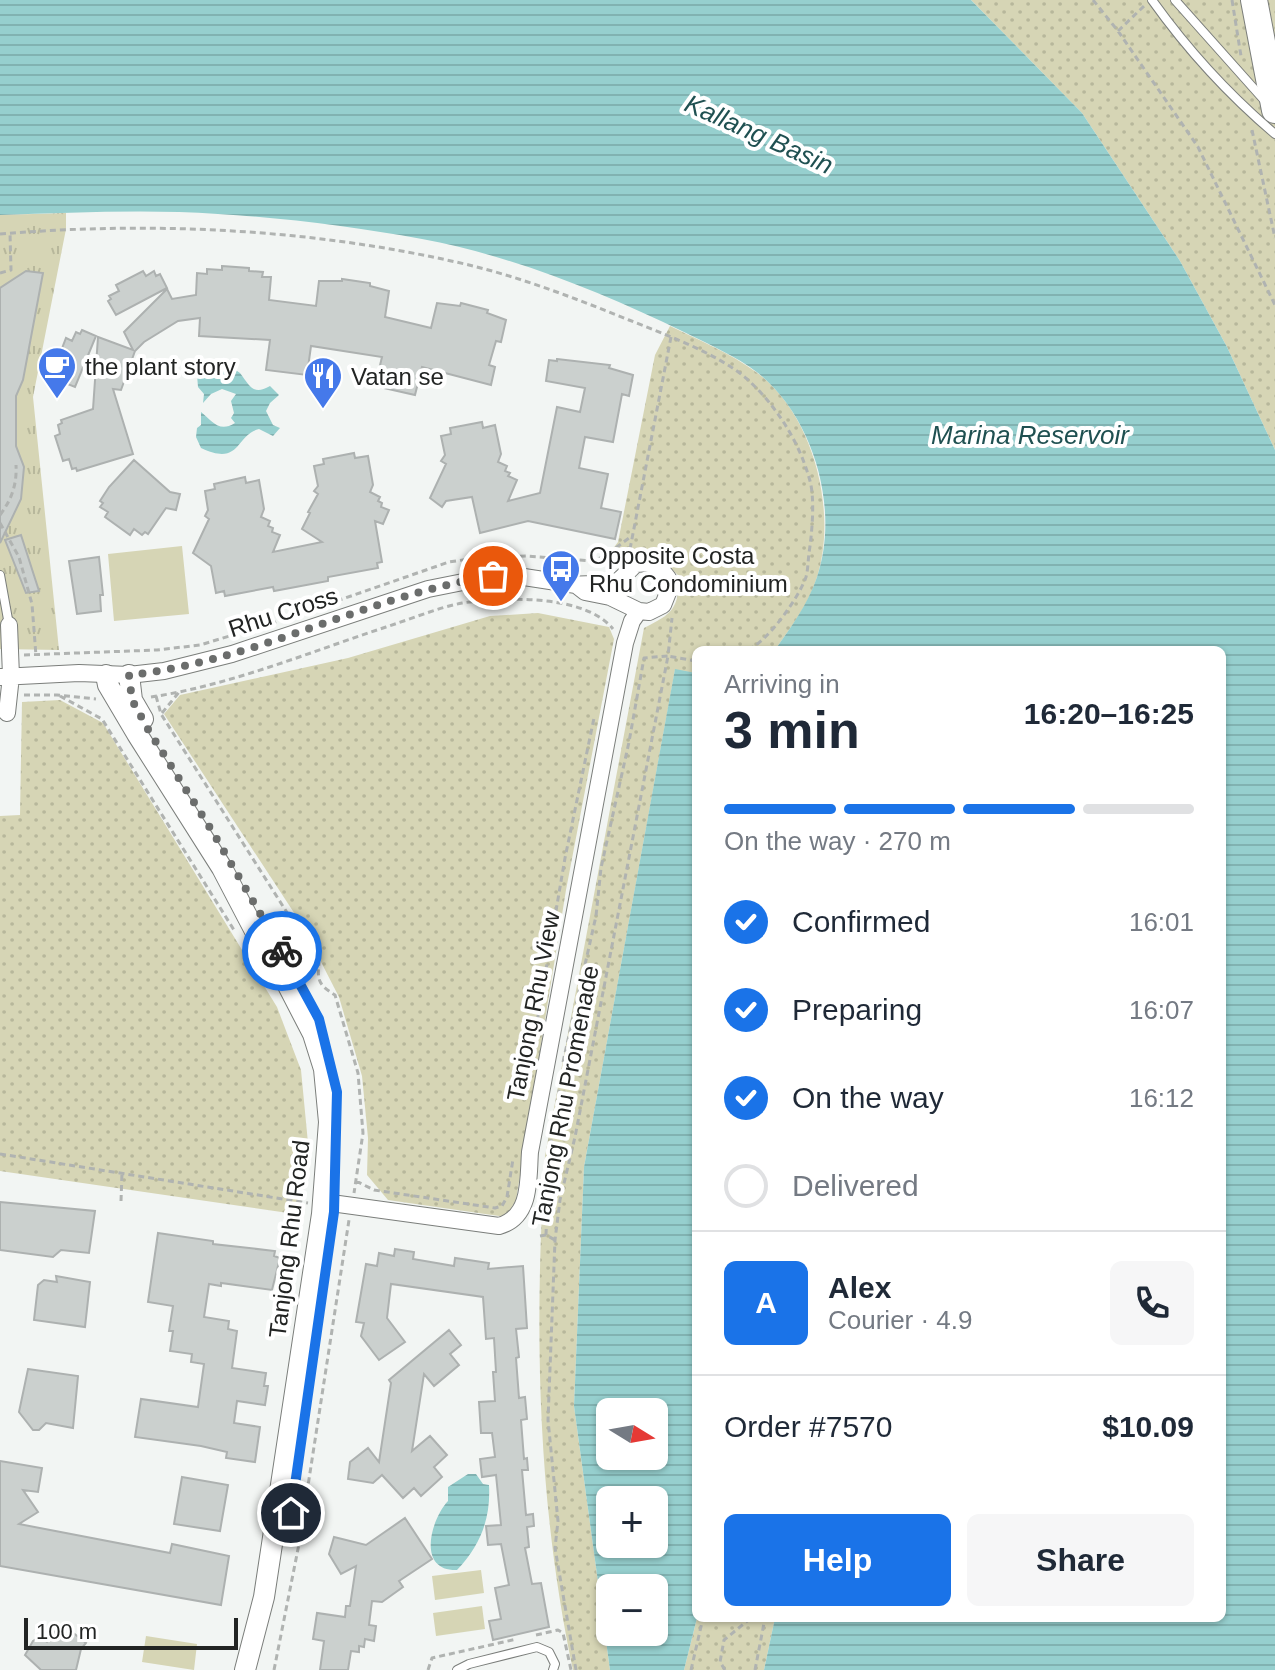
<!DOCTYPE html>
<meta charset="utf-8">
<style>
:root{--surface:#fff;--page:#f6f6f7;--text:#1f2937;--muted:#747a83;--line:#e0e1e3;--accent:#1a73e8}
body{margin:0;font-family:Helvetica,sans-serif;background:var(--page);color:var(--text);height:100vh;display:flex;flex-direction:column;font-size:30px;white-space:nowrap}
*{box-sizing:border-box;margin:0}
p{font-size:26px;color:var(--muted)}
.icon{flex:none;width:44px;height:44px;fill:none;stroke:currentColor;stroke-width:2;stroke-linecap:round;stroke-linejoin:round}
.map{position:relative;flex:1;overflow:hidden}
.side{position:absolute;left:692px;top:646px;width:534px;height:976px;display:flex;flex-direction:column;background:var(--surface);border-radius:12px;box-shadow:0 2px 6px #0004}
.side>*{flex:none}
.needle{width:52px;rotate:101deg}
.tools{position:absolute;left:596px;top:1398px;display:grid;gap:16px}
.tools a{display:grid;place-items:center;width:72px;height:72px;border-radius:12px;background:var(--surface);box-shadow:0 2px 6px #0004;font-size:40px}
.scale{position:absolute;left:24px;bottom:20px;width:214px;box-sizing:border-box;padding-left:8px;border:4px solid #222423;border-top:0;font-size:22px;line-height:28px;white-space:nowrap;color:#222423;-webkit-text-stroke:6px #fff;paint-order:stroke}
.pin{position:absolute;display:grid;place-items:center;width:68px;height:68px;color:#fff;margin:-34px;border:4px solid #fff;border-radius:50%;box-shadow:0 2px 8px #0007}
.courier{position:absolute;display:grid;place-items:center;width:80px;height:80px;margin:-40px;border:6px solid #1a73e8;border-radius:50%;background:#fff;color:#222;box-shadow:0 2px 10px #0007}
.overview em{font-style:normal;font-weight:700}
.overview div{display:flex;flex-direction:column-reverse}
.overview{display:flex;align-items:center;justify-content:space-between;height:136px;padding:0 32px}
h1{font-size:52px;font-weight:700;line-height:60px}
.bar{display:grid;grid-template-columns:repeat(4,1fr);gap:12px 8px;align-content:center;height:96px;padding:0 32px}
.bar i{height:10px;border-radius:6px;background:var(--line)}
.bar .on{background:var(--accent)}
.bar p{grid-column:span 4}
.line{display:flex;align-items:center;gap:20px;padding:0 32px;border-top:2px solid var(--line)}
.line div{flex:1}
.round{display:grid;place-items:center;flex:none;width:84px;height:84px;border-radius:12px;background:var(--page)}
ol{padding:0 32px;list-style:none}
li{display:flex;align-items:center;gap:24px;height:88px}
li p{margin-inline-start:auto}
li .icon{padding:8px;border-radius:50%;background:var(--accent);color:#fff;stroke-width:4}
li:last-child{color:var(--muted)}
li i{width:44px;height:44px;border:4px solid var(--line);border-radius:50%}
.primary-button{display:flex;gap:16px;margin-top:auto;padding:16px 32px}
.primary-button a{flex:1;height:92px;border-radius:12px;background:var(--accent);color:#fff;font-size:32px;font-weight:700;line-height:92px;text-align:center}
.primary-button a+a{background:var(--page);color:var(--text)}
.map>svg:first-child{display:block}
</style>
<div class="map">
<svg width="1275" height="1670" viewBox="0 0 1275 1670">
<defs>
<pattern id="grass-dots" width="8" height="8" patternUnits="userSpaceOnUse" patternTransform="scale(2)"><rect width="8" height="8" fill="#d6d5b5"/><path d="M2 2h.1M6 6h.1" fill="none" stroke="#b7b79b" stroke-width="1.8" stroke-linecap="round"/></pattern>
<pattern id="park-tufts" width="24" height="20" patternUnits="userSpaceOnUse" patternTransform="scale(2)"><rect width="24" height="20" fill="#d6d5b5"/><path d="M3 7l-1-3M5 7V3M7 7l1-3M15 17l-1-3M17 17v-4M19 17l1-3" fill="none" stroke="#b7b79b"/></pattern>
<pattern id="water-rules" width="6" height="5" patternUnits="userSpaceOnUse" patternTransform="scale(2)"><rect width="6" height="5" fill="#96cfce"/><path d="M0 2.5h6" fill="none" stroke="#81b2b1"/></pattern>
</defs>
<rect width="100%" height="100%" fill="#f2f5f3"/>
<path fill="url(#grass-dots)" d="M 971,0 L 1275,0 L 1275,450 L 1227,347 L 1180,261 L 1082,113 Z
M 670,326 C 699,340 730,353 756,372 C 813,413 838,511 817,577 C 809,604 791,627 775,650 L 696,650 L 696,673 L 675,670 L 584,1167 L 574,1406 L 610,1670 L 573,1670 C 537,1502 534,1327 545,1156 L 644,628 C 672,614 679,609 679,576 C 649,548 636,558 599,567 L 618,542 L 655,355 Z
M 538,613 L 609,627 L 614,639 L 566,890 L 516,1200 L 506,1217 L 388,1200 L 367,1175 L 368,1138 L 362,1076 L 339,997 L 302,925 L 164,714 L 180,695 L 348,658 L 490,616 Z
M 60,700 L 103,723 L 277,1007 L 301,1070 L 308,1143 L 295,1214 L 0,1171 L 0,816 L 20,815 L 22,702 Z
M 697,1618 L 775,1618 L 764,1670 L 684,1670 Z"/>
<path fill="url(#park-tufts)" d="M 66,213 L 66,229 L 33,397 L 59,650 L 0,649 L 0,215 Z"/>
<path fill="#d6d5b5" d="M 182,546 L 189,614 L 114,621 L 108,554 Z
M 481,1570 L 484,1593 L 435,1600 L 432,1576 Z
M 482,1606 L 485,1629 L 436,1636 L 433,1613 Z
M 146,1636 L 197,1644 L 194,1670 L 142,1662 Z"/>
<path fill="url(#water-rules)" fill-rule="evenodd" d="M 0,0 L 971,0 L 1082,113 L 1180,261 L 1227,347 L 1275,450 L 1275,1670 L 764,1670 L 775,1618 L 1222,1618 L 1222,650 L 775,650 C 791,627 808,604 817,577 C 840,509 814,418 758,373 C 736,356 708,344 684,332 C 601,292 513,256 422,239 C 355,227 286,218 218,214 C 145,209 72,213 0,215 Z
M 223,363 C 229,366 235,369 240,373 C 250,386 253,396 270,386 L 279,395 L 270,403 L 266,411 L 273,425 L 280,428 L 273,436 L 259,429 C 235,435 241,467 201,448 L 196,437 L 197,428 L 201,425 L 201,412 C 212,421 219,433 235,423 L 231,418 L 234,413 L 231,401 L 236,394 L 222,389 L 211,394 L 203,403 L 204,394 L 198,387 L 197,375 L 205,366 Z
M 675,669 L 696,673 L 697,1618 L 684,1670 L 610,1670 L 574,1406 L 584,1167 ZM 654,1412 L 654,1456 L 610,1456 L 610,1412 ZM 610,1500 L 654,1500 L 654,1544 L 610,1544 ZM 610,1588 L 654,1588 L 654,1632 L 610,1632 Z
M 468,1474 L 476,1474 L 483,1484 L 489,1485 C 491,1519 480,1546 457,1570 C 416,1571 431,1519 448,1501 L 448,1487 Z"/>
<path fill="#cbd0ce" stroke="#adb1b0" stroke-width="2" d="M 222,266 L 249,268 L 249,271 L 263,272 L 262,277 L 271,277 L 269,300 L 316,306 L 319,281 L 342,281 L 342,279 L 370,283 L 370,286 L 389,291 L 385,317 L 431,328 L 437,303 L 460,306 L 461,303 L 488,310 L 487,313 L 506,320 L 501,342 L 496,341 L 489,365 L 495,367 L 491,385 L 422,367 L 415,395 L 375,386 L 382,357 L 311,346 L 307,375 L 266,370 L 270,340 L 199,336 L 200,318 L 178,321 L 144,342 L 135,351 L 121,390 L 113,389 L 133,454 L 77,471 L 76,468 L 72,469 L 69,459 L 63,461 L 55,436 L 60,434 L 58,425 L 62,423 L 61,420 L 93,409 L 98,337 L 133,350 L 124,332 L 167,289 L 172,299 L 196,295 L 197,273 L 207,274 L 207,269 L 222,270 Z
M 26,271 L 43,273 L 23,380 L 16,396 L 16,446 L 24,467 L 21,499 L 0,543 L 0,288 Z
M 143,271 L 146,276 L 154,271 L 156,276 L 160,274 L 167,288 L 116,315 L 108,301 L 111,299 L 109,296 L 119,291 L 116,285 Z
M 82,330 L 96,336 L 75,387 L 60,381 L 61,378 L 57,376 L 61,367 L 56,364 L 66,338 L 72,341 L 76,332 L 80,334 Z
M 557,359 L 610,365 L 609,368 L 633,375 L 629,396 L 622,394 L 613,442 L 585,437 L 579,468 L 608,474 L 601,508 L 621,512 L 615,539 L 528,521 L 480,533 L 472,497 L 446,501 L 442,507 L 430,498 L 446,464 L 441,461 L 445,455 L 441,436 L 451,434 L 450,428 L 482,422 L 483,428 L 495,425 L 501,454 L 498,462 L 507,466 L 505,471 L 510,473 L 508,476 L 517,480 L 508,501 L 540,493 L 557,407 L 580,412 L 585,388 L 546,381 L 549,360 L 557,361 Z
M 354,453 L 355,458 L 368,456 L 373,485 L 370,492 L 380,497 L 378,501 L 382,503 L 381,507 L 389,510 L 383,524 L 375,521 L 382,562 L 377,563 L 378,568 L 328,577 L 328,581 L 274,591 L 273,587 L 225,596 L 224,591 L 216,593 L 211,566 L 193,553 L 209,519 L 205,516 L 208,510 L 205,491 L 215,489 L 214,484 L 245,477 L 246,483 L 259,480 L 264,509 L 261,517 L 270,521 L 268,526 L 273,528 L 272,532 L 280,535 L 273,552 L 322,542 L 302,529 L 310,513 L 308,512 L 318,494 L 314,491 L 318,486 L 314,466 L 324,464 L 323,459 Z
M 134,460 L 170,492 L 180,494 L 176,510 L 166,508 L 148,534 L 145,532 L 142,535 L 134,529 L 130,535 L 105,517 L 108,512 L 100,507 L 103,503 L 100,501 L 109,487 Z
M 21,535 L 39,591 L 26,593 L 5,540 Z
M 99,557 L 103,595 L 100,595 L 101,611 L 77,614 L 69,561 Z
M 0,1202 L 95,1211 L 89,1253 L 61,1250 L 53,1257 L 0,1250 Z
M 158,1233 L 213,1241 L 213,1244 L 275,1251 L 274,1256 L 280,1258 L 272,1290 L 221,1283 L 221,1286 L 209,1284 L 204,1317 L 229,1321 L 228,1329 L 237,1331 L 232,1368 L 266,1373 L 264,1386 L 268,1386 L 265,1405 L 237,1401 L 234,1423 L 260,1427 L 255,1462 L 226,1458 L 227,1452 L 201,1446 L 135,1437 L 141,1399 L 198,1407 L 204,1364 L 191,1362 L 192,1354 L 170,1351 L 173,1331 L 169,1331 L 173,1306 L 148,1302 Z
M 395,1249 L 414,1252 L 413,1259 L 454,1266 L 455,1258 L 489,1263 L 488,1269 L 523,1266 L 527,1328 L 516,1329 L 519,1357 L 516,1358 L 519,1398 L 525,1397 L 527,1419 L 521,1420 L 524,1459 L 527,1458 L 528,1470 L 522,1470 L 526,1515 L 533,1514 L 534,1526 L 527,1527 L 529,1547 L 525,1548 L 532,1584 L 541,1583 L 549,1627 L 493,1640 L 489,1621 L 501,1619 L 495,1588 L 509,1585 L 501,1544 L 488,1545 L 486,1526 L 501,1525 L 496,1475 L 482,1477 L 480,1459 L 495,1457 L 492,1433 L 481,1433 L 479,1402 L 495,1401 L 493,1372 L 496,1372 L 494,1338 L 486,1339 L 483,1297 L 391,1284 L 387,1318 L 405,1342 L 379,1360 L 361,1336 L 364,1323 L 356,1322 L 366,1264 L 377,1266 L 379,1253 L 394,1256 Z
M 56,1276 L 90,1282 L 85,1327 L 34,1320 L 38,1285 L 44,1280 L 57,1282 Z
M 449,1330 L 461,1345 L 450,1354 L 459,1365 L 434,1386 L 424,1374 L 412,1451 L 430,1436 L 447,1455 L 434,1467 L 442,1477 L 421,1496 L 414,1488 L 403,1498 L 382,1475 L 373,1483 L 348,1479 L 350,1462 L 368,1448 L 379,1462 L 391,1383 L 389,1380 Z
M 28,1369 L 78,1376 L 73,1428 L 46,1423 L 39,1430 L 33,1430 L 19,1412 Z
M 0,1461 L 42,1468 L 38,1492 L 23,1490 L 38,1512 L 19,1524 L 170,1553 L 172,1544 L 229,1556 L 221,1605 L 0,1566 Z
M 182,1477 L 228,1485 L 220,1531 L 174,1524 Z
M 405,1518 L 432,1559 L 399,1581 L 403,1587 L 382,1602 L 372,1601 L 369,1625 L 376,1626 L 374,1641 L 365,1639 L 364,1647 L 359,1646 L 359,1652 L 351,1651 L 348,1670 L 320,1670 L 324,1641 L 313,1639 L 317,1613 L 345,1617 L 346,1606 L 350,1606 L 356,1566 L 341,1574 L 329,1554 L 334,1537 L 366,1545 Z
M 57,1629 L 68,1638 L 72,1632 L 86,1643 L 81,1649 L 76,1670 L 41,1670 L 25,1655 L 33,1641 L 40,1637 L 47,1642 Z"/>
<g fill="none" stroke-linecap="round" stroke-linejoin="round">
<defs>
<path id="service" d="M 1152,0 C 1187,49 1229,95 1275,134
M 1175,0 L 1265,101
M 0,575 L 9,625
M 457,1670 L 469,1664 L 537,1647 L 549,1652 L 555,1664 L 553,1670"/>
<path id="minor" d="M 0,677 L 79,673 L 129,675 L 164,671 L 232,654 L 428,589 L 493,576 L 524,577 L 576,585 L 585,592 L 610,597 L 639,611 L 649,612 L 663,605 L 669,590 L 668,578 L 660,568 L 648,563 L 636,564 C 630,569 623,578 616,582 C 604,588 590,582 576,585
M 7,713 L 11,676 L 9,625
M 324,1202 L 499,1226 C 532,1217 528,1178 530,1152 L 625,643 L 632,621 L 639,611"/>
<path id="tertiary" d="M 106,675 L 108,685 L 137,734 L 222,868 L 256,933 L 282,974 L 313,1034 L 324,1069 L 329,1122 L 322,1214 L 264,1597 L 245,1670
M 129,675 L 132,700 L 143,719"/>
<path id="primary" d="M 1254,0 L 1275,110"/>
</defs>
<use href="#service" stroke="#7b7e7b" stroke-width="10"/>
<use href="#minor" stroke="#7b7e7b" stroke-width="18"/>
<use href="#tertiary" stroke="#7b7e7b" stroke-width="22"/>
<use href="#primary" stroke="#7b7e7b" stroke-width="28"/>
<path stroke="#b0b3b1" stroke-width="3" stroke-dasharray="6 4" stroke-linecap="butt" d="M 1093,0 L 1118,31 L 1198,147 L 1275,305
M 1232,0 L 1241,56
M 1118,31 L 1144,6
M 1252,130 L 1275,238
M 0,234 C 156,221 316,229 469,265 C 523,278 577,299 629,320 C 666,335 717,353 747,379 C 776,405 800,443 810,481 C 815,499 812,534 809,553 C 808,561 808,570 806,577 C 800,596 765,646 746,650
M 0,273 L 11,270 L 10,233
M 0,515 C 12,499 17,484 16,465
M 0,523 L 19,557 L 32,604 L 36,656
M 630,549 L 671,337
M 24,655 L 157,650 L 200,645 L 279,621 L 449,562 L 476,558 L 527,556 L 592,561 L 605,556 L 633,535
M 24,695 L 57,695 L 96,699
M 60,696 L 102,719 L 234,930
M 156,696 L 161,714 L 319,963 C 317,981 319,985 335,995 L 358,1073 L 363,1133 L 354,1193
M 151,697 C 231,685 310,652 386,627 C 411,619 437,608 462,603 C 504,597 585,594 613,629
M 162,713 L 180,691
M 563,1062 L 596,916 L 601,868 L 629,742 L 644,658 L 668,656 L 672,618
M 529,1069 L 565,858 L 594,718
M 0,1154 L 308,1203
M 356,1181 L 374,1190 L 495,1208 L 502,1206 L 507,1197 L 513,1159
M 121,1201 L 122,1173
M 546,1235 L 549,1155 L 561,1078
M 540,1236 L 546,1235 L 555,1240
M 536,1635 L 558,1630 L 563,1633 L 571,1670
M 274,1670 L 299,1544 L 349,1220
M 428,1670 L 432,1658 L 517,1639
M 576,1670 L 555,1548 L 558,1521 L 548,1420 L 555,1240 L 560,1200 L 575,1137 L 668,656 L 696,661
M 691,1670 L 703,1618
M 725,1670 L 720,1662 L 724,1640 L 751,1618
M 755,1670 L 765,1618"/>
<use href="#service" stroke="#fff" stroke-width="8"/>
<use href="#minor" stroke="#fff" stroke-width="16"/>
<use href="#tertiary" stroke="#fff" stroke-width="20"/>
<use href="#primary" stroke="#fff" stroke-width="26"/>
</g>
<g fill="none" stroke-linecap="round" stroke-linejoin="round">
<path stroke="#6b6d6c" stroke-width="8" stroke-dasharray="0 14.4" d="M 282,951 L 212,831 L 149,731 L 132,700 L 129,675 C 255,662 368,595 493,576"/>
<path stroke="#1a73e8" stroke-width="10" d="M 282,951 L 319,1019 L 337,1092 L 334,1212 L 291,1513"/>
</g>
<defs>
<symbol id="cafe-pin" viewBox="-11 -11 22 30"><path d="M0 17L-7.5 6A9.5 9.5 0 1 1 7.5 6Z" fill="#4579ea" stroke="#fff"/><path d="M-5.5-4.5H6V0H3Q3 3.5 0 3.5H-2.5Q-5.5 3.5-5.5 0ZM3-3.2v2h1.7v-2ZM-6 4.5H4V6H-6Z" fill="#fff"/></symbol>
<symbol id="restaurant-pin" viewBox="-11 -11 22 30"><path d="M0 17L-7.5 6A9.5 9.5 0 1 1 7.5 6Z" fill="#4579ea" stroke="#fff"/><path d="M-5-6h1v4h1v-4h1v4h1v-4h1v5L-1.5 .5V6h-2V.5L-5-1ZM5-6V6H3V1.5H1.5Q1.5-4 5-6Z" fill="#fff"/></symbol>
<symbol id="bus-pin" viewBox="-11 -11 22 30"><path d="M0 17L-7.5 6A9.5 9.5 0 1 1 7.5 6Z" fill="#4579ea" stroke="#fff"/><path d="M-5-6H5V4H4V6H2V4H-2V6H-4V4H-5ZM-3.5-4V0h7V-4ZM-3.5 1.2v1.5H-2V1.2ZM2 1.2v1.5H3.5V1.2Z" fill="#fff"/></symbol>
</defs>
<g fill-rule="evenodd">
<use href="#cafe-pin" x="35" y="344" width="44" height="60"/>
<use href="#restaurant-pin" x="301" y="354" width="44" height="60"/>
<use href="#bus-pin" x="539" y="547" width="44" height="60"/>
</g>
<g text-anchor="middle" dominant-baseline="central" stroke-width="8" stroke-linejoin="round" paint-order="stroke">
<g font-size="24" fill="#222423" stroke="#fff" text-anchor="start">
<text x="85" y="366">the plant story</text>
<text x="351" y="376">Vatan se</text>
<text x="589" y="555">Opposite Costa<tspan x="589" dy="28">Rhu Condominium</tspan></text>
</g>
<g font-size="24" fill="#222423" stroke="#fff">
<text transform="translate(283 612) rotate(-18)">Rhu Cross</text>
<text transform="translate(533 1006) rotate(-79)">Tanjong Rhu View</text>
<text transform="translate(565 1096) rotate(-79)">Tanjong Rhu Promenade</text>
<text transform="translate(289 1239) rotate(-83)">Tanjong Rhu Road</text>
</g>
<g font-size="26" font-style="italic" fill="#1f5051" stroke="#fff">
<text transform="translate(759 134) rotate(24)">Kallang Basin</text>
<text x="1030" y="435">Marina Reservoir</text>
</g>
</g>
</svg>
<div class="tools">
<a><svg class="needle" viewBox="-14 -14 28 28"><path d="M0-13l5 13h-10z" fill="#e53935"/><path d="M0 13l5-13h-10z" fill="#747a83"/></svg></a>
<a>+</a>
<a>−</a>
</div>
<div class="scale">100 m</div>
<div class="pin" style="left:493px;top:576px;background:#ea580c"><svg class="icon" aria-label="bag" viewBox="0 0 24 24"><path d="M5 8h14l-1 12H6zM9 8a3 3 0 0 1 6 0"/></svg></div>
<div class="pin" style="left:291px;top:1513px;background:#1f2937"><svg class="icon" aria-label="home" viewBox="0 0 24 24"><path d="M3 11l9-7 9 7M6 9v11h12V9"/></svg></div>
<div class="courier" style="left:282px;top:951px"><svg class="icon" aria-label="bike" viewBox="0 0 24 24"><circle cx="6" cy="16" r="4"/><circle cx="18" cy="16" r="4"/><path d="M6 16l4-8h5l3 8M10 8l3 8H6M13 5h3"/></svg></div>
<section class="side">
<div class="overview"><div><h1>3 min</h1><p>Arriving in</p></div><em>16:20–16:25</em></div>
<div class="bar"><i class="on"></i><i class="on"></i><i class="on"></i><i></i><p>On the way · 270 m</p></div>
<ol>
<li><svg class="icon" aria-label="check" viewBox="0 0 24 24"><path d="M5 12l5 5 9-10"/></svg>Confirmed<p>16:01</p></li>
<li><svg class="icon" aria-label="check" viewBox="0 0 24 24"><path d="M5 12l5 5 9-10"/></svg>Preparing<p>16:07</p></li>
<li><svg class="icon" aria-label="check" viewBox="0 0 24 24"><path d="M5 12l5 5 9-10"/></svg>On the way<p>16:12</p></li>
<li><i></i>Delivered</li>
</ol>
<div class="line" style="height:144px"><b class="round" style="background:var(--accent);color:#fff">A</b><div><b>Alex</b><p>Courier · 4.9</p></div><a class="round"><svg class="icon" aria-label="phone" viewBox="0 0 24 24"><path d="M5 4h4l2 5-3 2q2 4 5 5l2-3 5 2v4C11 20 4 13 5 4z"/></svg></a></div>
<div class="line" style="height:104px"><div>Order #7570</div><b>$10.09</b></div>
<div class="primary-button"><a>Help</a><a>Share</a></div>
</section>
</div>
